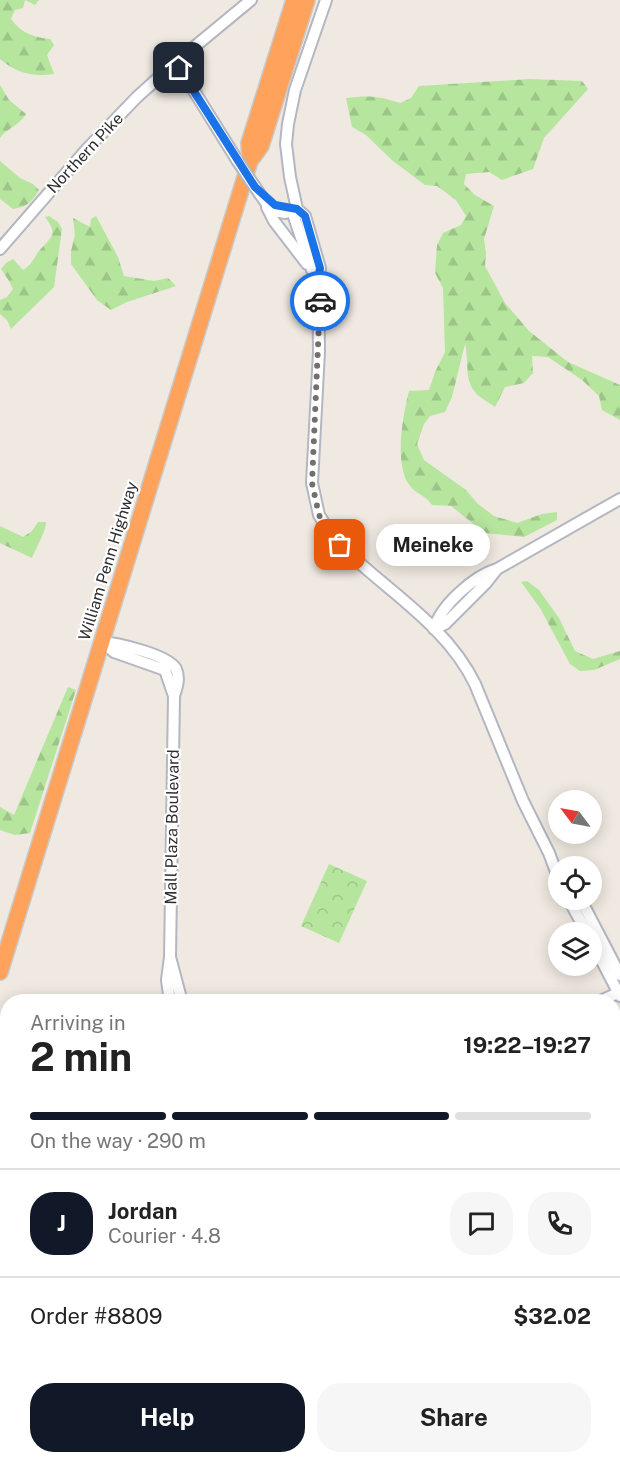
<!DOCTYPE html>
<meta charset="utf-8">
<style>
:root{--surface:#fff;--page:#f6f6f6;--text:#222;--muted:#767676;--line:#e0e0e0;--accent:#111827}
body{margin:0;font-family:"Public Sans",sans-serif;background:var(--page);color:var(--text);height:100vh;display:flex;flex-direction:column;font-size:22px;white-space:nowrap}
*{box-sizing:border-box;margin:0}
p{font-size:20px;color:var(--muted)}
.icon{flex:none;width:33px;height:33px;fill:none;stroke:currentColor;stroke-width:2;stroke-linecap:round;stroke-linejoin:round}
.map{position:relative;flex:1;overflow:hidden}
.panel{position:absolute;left:0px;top:994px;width:621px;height:470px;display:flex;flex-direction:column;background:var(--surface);border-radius:24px 24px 0 0;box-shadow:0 3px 15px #0003}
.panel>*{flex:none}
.needle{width:39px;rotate:302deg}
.fabs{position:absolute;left:548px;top:790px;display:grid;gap:12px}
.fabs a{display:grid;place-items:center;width:54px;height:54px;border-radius:50%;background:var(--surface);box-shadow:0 3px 15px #0003;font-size:30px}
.pin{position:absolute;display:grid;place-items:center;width:51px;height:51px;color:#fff;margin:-26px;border-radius:12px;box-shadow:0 3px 9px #0006}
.courier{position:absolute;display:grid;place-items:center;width:60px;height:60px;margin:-30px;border:4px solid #1a73e8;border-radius:50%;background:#fff;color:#222;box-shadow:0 2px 8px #0007}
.bubble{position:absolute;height:42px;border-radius:21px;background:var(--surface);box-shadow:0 3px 15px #0003;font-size:20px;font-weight:700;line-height:42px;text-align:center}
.summary em{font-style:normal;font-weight:700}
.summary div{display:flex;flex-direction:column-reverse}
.summary{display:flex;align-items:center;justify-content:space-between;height:102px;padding:0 30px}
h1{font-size:39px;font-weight:700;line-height:45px}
.bar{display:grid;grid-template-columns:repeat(4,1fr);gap:9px 6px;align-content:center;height:72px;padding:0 30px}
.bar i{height:8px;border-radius:4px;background:var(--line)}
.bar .selected{background:var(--accent)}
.bar p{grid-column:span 4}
.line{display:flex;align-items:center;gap:15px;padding:0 30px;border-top:2px solid var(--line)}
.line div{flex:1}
.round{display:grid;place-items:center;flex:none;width:63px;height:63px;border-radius:24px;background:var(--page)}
.action{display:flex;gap:12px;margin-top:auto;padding:12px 30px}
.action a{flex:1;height:69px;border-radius:24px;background:var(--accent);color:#fff;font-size:24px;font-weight:700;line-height:69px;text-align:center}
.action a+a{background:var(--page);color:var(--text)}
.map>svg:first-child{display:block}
</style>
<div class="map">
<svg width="620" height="1463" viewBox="0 0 620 1463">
<defs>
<pattern id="forest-firs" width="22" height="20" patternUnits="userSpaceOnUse" patternTransform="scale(1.5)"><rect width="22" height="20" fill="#b6e59e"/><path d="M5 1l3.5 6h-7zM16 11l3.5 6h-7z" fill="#9dc588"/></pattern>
<pattern id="park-crowns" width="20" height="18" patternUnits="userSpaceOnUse" patternTransform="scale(1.5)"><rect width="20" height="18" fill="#b6e59e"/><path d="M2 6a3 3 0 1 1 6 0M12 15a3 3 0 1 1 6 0" fill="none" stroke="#9dc588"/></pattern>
</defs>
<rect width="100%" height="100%" fill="#efe9e1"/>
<path fill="url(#forest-firs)" d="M 0,0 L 39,0 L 35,5 L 25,0 L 23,8 L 15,10 L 11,19 C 21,33 33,37 50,39 L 54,45 L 47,55 L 54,74 C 31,77 17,73 0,59 Z
M 530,79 L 582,81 L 588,89 L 544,138 L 533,169 L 502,180 L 489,172 L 466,174 L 464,184 L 475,195 L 494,206 L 484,239 L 486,253 L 485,266 L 505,303 L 529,331 L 568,362 L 620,385 L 620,420 L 602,410 L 599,396 L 582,380 L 548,357 L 532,356 L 533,373 L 524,383 L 505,387 L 495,407 C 489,402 479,398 475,392 C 464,379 469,359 465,344 L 452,397 L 445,412 L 430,416 L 424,424 L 417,444 L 424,460 L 466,490 L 478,504 L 494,516 L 517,523 L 542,514 L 557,512 L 557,520 L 524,537 L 485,533 L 451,506 L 432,505 C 425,495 418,495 411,487 C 393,468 403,414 409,391 L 429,390 L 435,372 L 445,352 L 443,288 L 435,273 L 437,245 L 443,233 L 461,225 L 466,216 L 456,200 L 437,186 L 425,185 L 393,161 L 366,135 L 352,127 L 346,98 C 368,95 380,96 400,103 L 411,98 L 419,86 Z
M 0,85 L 9,100 L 26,114 C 20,125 7,128 0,138 Z
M 0,161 L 20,178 L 33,184 L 39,190 C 32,202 27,207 13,209 L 0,199 Z
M 49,216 L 58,222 L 62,229 L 54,287 L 11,329 L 7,320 L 0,314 L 0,300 L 7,297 L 13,289 L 9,281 L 1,269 L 6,263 L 13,259 L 23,270 C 32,265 33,259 39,251 C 51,237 59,235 45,217 Z
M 96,216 L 118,257 L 124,276 L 154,281 L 168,278 L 176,286 L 127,302 L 111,310 L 97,300 L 71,264 L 71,251 L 75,235 L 73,218 L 90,227 L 91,219 Z
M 38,522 L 46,522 C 46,532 36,547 32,558 L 0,543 L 0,526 L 23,537 L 32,531 Z
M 527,581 L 539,590 L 559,618 L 575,651 L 593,659 L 620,651 L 620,659 L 594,670 L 580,671 L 570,664 L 540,608 L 521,582 Z
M 68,687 L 76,690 L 30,833 L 15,835 L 0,830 L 0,807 L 14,815 Z
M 620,1357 L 620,1463 L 596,1463 L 591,1457 L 614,1456 L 614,1359 Z"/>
<path fill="url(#park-crowns)" d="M 329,864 L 367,881 L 339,943 L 301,926 Z"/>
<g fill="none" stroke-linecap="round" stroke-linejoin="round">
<defs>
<path id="secondary" d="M 326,0 L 295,90 L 288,124 L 286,144 L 290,177 L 297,209 L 305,216 L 320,268 L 318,281 L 319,352 L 312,483 L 319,515 L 334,539 C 380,587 445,622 475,684 L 523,801 L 549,853 L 558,877
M 176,62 L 237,160
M 255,187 L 271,210 L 285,213 L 297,209
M 267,207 L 274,221 L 307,264
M 297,209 L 294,217 L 312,270 L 318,281
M 0,249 L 86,150 L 137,97 L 176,62 L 251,0
M 434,629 C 441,605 474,576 497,569 L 620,499
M 434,629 L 445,624 L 486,583 L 497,569
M 102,642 C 117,643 169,655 176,669 C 180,678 177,687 174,696 L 170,957 L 167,980 L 170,1002
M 102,642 L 114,652 L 165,670 L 174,696
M 569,900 L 587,933
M 581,900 L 620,975
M 591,940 L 620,996
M 170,957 L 182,1002
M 598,1002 L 620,992
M 0,1432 L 8,1434
M 36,1456 L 42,1463
M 55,1456 L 62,1463
M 575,1456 L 580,1463
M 283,1463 L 283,1456
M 304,1463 L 311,1456"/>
<path id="highway" d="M 250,161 L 249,143 L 294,0
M 0,972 L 250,161 L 261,146 L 307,0"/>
</defs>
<use href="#secondary" stroke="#b4b7c1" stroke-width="14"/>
<use href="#highway" stroke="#c9c9c9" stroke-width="18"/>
<use href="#secondary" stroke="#fff" stroke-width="10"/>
<use href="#highway" stroke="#ffa35c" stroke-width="15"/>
<defs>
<path id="secondary-bridge" d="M 237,160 L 255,187"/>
</defs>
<use href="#secondary-bridge" stroke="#b4b7c1" stroke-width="14" stroke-linecap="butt"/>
<use href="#secondary-bridge" stroke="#fff" stroke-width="10"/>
</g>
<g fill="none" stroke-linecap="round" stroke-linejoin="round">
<path stroke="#726f6d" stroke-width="6" stroke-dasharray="0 10.8" d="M 320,301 L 312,483 L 319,515 L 326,527 L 340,545"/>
<path stroke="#1a73e8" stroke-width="8" d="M 179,68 L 255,187 L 275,205 L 297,209 L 305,216 L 320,268 L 318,281 L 320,301"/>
</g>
<g text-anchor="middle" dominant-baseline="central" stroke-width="4.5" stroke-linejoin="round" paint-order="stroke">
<g font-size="16" fill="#2e2e2e" stroke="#fff">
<text transform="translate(85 153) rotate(-47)">Northern Pike</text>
<text transform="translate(108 561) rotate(-73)">William Penn Highway</text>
<text transform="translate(172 827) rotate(-89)">Mall Plaza Boulevard</text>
</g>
</g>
</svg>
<div class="fabs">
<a><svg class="needle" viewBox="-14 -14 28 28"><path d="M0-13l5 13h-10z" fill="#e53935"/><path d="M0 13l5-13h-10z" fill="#767676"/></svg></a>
<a><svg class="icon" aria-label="locate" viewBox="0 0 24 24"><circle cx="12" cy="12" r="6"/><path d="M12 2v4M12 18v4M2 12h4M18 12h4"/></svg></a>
<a><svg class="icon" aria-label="layers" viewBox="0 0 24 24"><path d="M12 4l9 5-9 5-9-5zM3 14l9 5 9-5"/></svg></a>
</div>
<div class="pin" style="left:340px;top:545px;background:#ea580c"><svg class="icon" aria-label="bag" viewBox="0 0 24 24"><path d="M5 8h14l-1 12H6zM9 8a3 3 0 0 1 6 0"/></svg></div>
<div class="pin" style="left:179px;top:68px;background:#1f2937"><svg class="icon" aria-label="home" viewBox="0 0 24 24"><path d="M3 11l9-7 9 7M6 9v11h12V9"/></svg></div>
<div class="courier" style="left:320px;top:301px"><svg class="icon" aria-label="car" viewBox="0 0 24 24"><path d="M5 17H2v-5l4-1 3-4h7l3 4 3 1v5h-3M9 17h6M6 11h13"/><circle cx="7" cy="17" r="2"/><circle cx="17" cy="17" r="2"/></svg></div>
<div class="bubble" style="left:376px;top:524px;width:114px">Meineke</div>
<section class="panel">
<div class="summary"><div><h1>2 min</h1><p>Arriving in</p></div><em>19:22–19:27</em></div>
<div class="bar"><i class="selected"></i><i class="selected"></i><i class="selected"></i><i></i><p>On the way · 290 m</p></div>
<div class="line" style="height:108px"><b class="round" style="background:var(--accent);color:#fff">J</b><div><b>Jordan</b><p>Courier · 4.8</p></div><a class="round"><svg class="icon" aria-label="chat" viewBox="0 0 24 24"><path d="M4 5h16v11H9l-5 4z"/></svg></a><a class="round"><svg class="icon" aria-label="phone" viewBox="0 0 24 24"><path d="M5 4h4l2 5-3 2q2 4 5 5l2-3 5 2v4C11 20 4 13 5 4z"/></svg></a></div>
<div class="line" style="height:78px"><div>Order #8809</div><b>$32.02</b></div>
<div class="action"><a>Help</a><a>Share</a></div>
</section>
</div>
